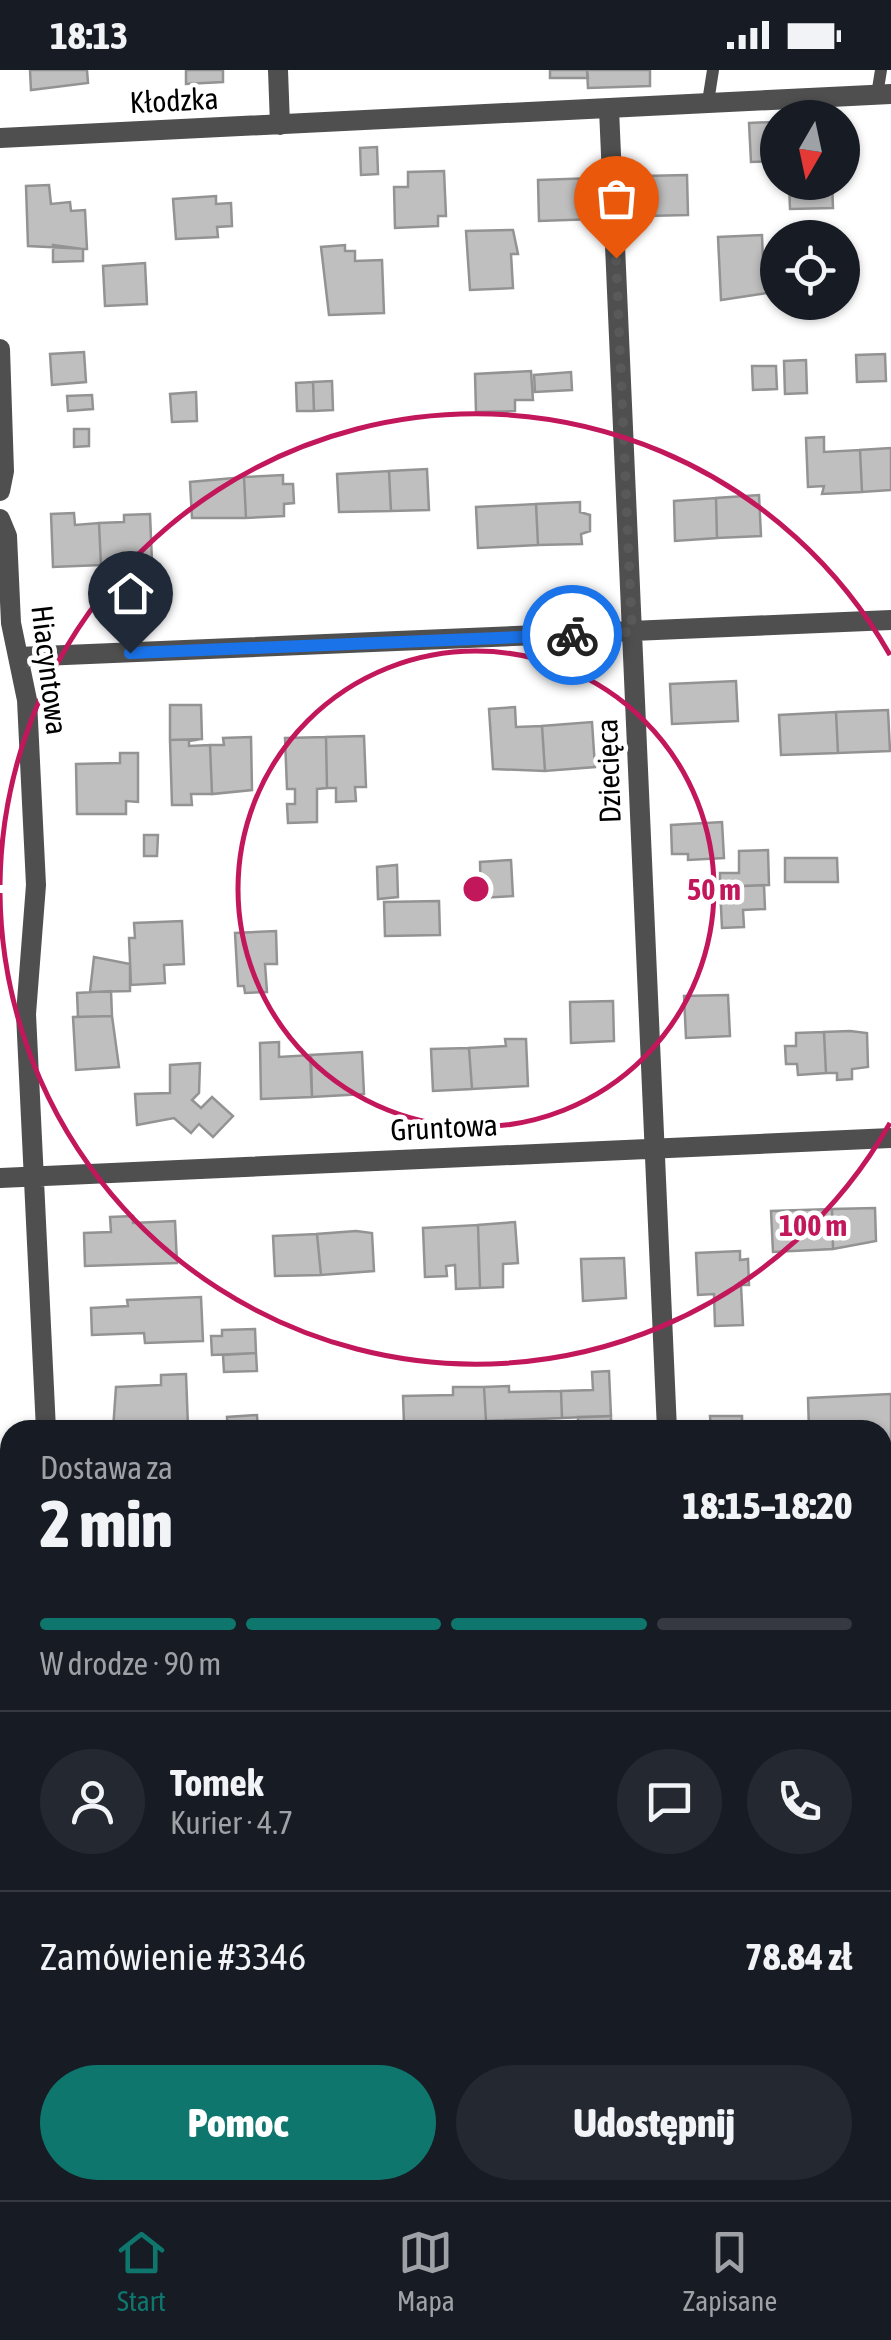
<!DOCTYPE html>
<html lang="pl">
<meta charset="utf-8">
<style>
:root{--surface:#171b24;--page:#242831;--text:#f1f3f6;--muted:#9ea1a6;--line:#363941;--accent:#0f766e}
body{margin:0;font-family:"Asap Condensed",sans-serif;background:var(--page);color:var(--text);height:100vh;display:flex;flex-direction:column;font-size:38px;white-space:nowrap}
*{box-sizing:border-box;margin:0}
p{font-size:32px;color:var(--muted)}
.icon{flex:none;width:55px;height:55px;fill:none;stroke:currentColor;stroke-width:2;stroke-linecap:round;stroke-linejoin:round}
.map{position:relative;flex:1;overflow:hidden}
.side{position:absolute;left:0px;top:1350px;width:892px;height:780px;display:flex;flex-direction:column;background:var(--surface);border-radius:30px 30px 0 0;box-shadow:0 2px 8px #0004}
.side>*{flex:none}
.needle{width:65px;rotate:189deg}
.fabs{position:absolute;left:760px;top:30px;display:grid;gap:20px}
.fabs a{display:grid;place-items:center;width:100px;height:100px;border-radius:50%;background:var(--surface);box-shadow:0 2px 8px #0004;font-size:50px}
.pin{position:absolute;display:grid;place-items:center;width:85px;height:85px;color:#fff;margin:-102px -42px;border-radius:50% 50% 50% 0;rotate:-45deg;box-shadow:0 0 10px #0007}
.pin .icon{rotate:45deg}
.courier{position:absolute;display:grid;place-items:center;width:100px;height:100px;margin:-50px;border:8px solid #1a73e8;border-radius:50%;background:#fff;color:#222;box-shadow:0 2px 12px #0007}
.summary em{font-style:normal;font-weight:800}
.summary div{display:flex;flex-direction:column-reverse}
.summary{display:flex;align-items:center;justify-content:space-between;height:170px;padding:0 40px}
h1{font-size:65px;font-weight:800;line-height:75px}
.bar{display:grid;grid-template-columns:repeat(4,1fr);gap:15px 10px;align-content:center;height:120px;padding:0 40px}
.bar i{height:12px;border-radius:8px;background:var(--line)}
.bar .on{background:var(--accent)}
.bar p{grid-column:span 4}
.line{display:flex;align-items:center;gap:25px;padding:0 40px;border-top:2px solid var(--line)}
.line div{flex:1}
.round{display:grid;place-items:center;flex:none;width:105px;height:105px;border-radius:52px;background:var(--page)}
.action{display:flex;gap:20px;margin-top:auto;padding:20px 40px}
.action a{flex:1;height:115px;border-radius:60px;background:var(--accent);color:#fff;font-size:40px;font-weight:800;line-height:115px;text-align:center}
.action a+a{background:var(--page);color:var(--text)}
.status{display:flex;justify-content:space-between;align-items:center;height:70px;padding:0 50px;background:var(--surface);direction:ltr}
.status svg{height:28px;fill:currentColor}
.dock{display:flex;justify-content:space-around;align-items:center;height:140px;border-top:2px solid var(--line);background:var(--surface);font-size:28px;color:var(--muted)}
.dock a{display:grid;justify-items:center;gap:5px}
.dock .on{color:var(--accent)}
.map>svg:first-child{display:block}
</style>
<div class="status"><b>18:13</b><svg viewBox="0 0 49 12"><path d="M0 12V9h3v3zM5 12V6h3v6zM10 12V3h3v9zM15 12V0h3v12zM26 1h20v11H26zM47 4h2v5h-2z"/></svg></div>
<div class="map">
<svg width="891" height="2130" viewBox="0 0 891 2130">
<rect width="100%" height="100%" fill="#fff"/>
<path fill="#d6d6d6" d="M 10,1406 L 10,2044 L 0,2044 L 0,1407 Z
M 96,2120 L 324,2120 L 324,2130 L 97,2130 Z"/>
<path fill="#bfbfbf" stroke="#939393" stroke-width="2.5" d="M 30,0 L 87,0 L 88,13 L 31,20 Z
M 186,0 L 223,0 L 223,12 L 186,14 Z
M 550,0 L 587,0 L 588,8 L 550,8 Z
M 587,0 L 650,0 L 650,16 L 588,18 Z
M 772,52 L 774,91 L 751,92 L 749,53 Z
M 377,77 L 378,104 L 361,105 L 360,78 Z
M 444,101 L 446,146 L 438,146 L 438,156 L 395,158 L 394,117 L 408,117 L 408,102 Z
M 687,105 L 688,145 L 645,146 L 644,106 Z
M 594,108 L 596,149 L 539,151 L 538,110 Z
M 789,112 L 832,112 L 833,138 L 790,139 Z
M 49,115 L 51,134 L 70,132 L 71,141 L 85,140 L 87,179 L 28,176 L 26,116 Z
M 216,126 L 216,134 L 231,133 L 232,156 L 217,157 L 218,167 L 176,169 L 173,129 Z
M 513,160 L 518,184 L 511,184 L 513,218 L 470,220 L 466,161 Z
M 762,165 L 763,191 L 772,190 L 774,222 L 721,230 L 718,167 Z
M 53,175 L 83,179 L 83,191 L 53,192 Z
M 345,175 L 345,181 L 355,181 L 355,191 L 382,190 L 384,243 L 329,245 L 321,177 Z
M 145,193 L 147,234 L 105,236 L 103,196 Z
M 84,282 L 86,312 L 52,315 L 50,284 Z
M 885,284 L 886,311 L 857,312 L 856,285 Z
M 806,290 L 807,323 L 785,324 L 784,291 Z
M 752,296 L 776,296 L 777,319 L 753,320 Z
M 531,301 L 533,330 L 515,330 L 515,341 L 476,342 L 475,304 Z
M 571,302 L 572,320 L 535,322 L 534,305 Z
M 332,311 L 333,340 L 314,341 L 313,312 Z
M 313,312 L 314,341 L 297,341 L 296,313 Z
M 196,322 L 197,351 L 172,352 L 170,324 Z
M 92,325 L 93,339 L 68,341 L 67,326 Z
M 74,359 L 89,359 L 89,376 L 74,377 Z
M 824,367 L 824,382 L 860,380 L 862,422 L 822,424 L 824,416 L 808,417 L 806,368 Z
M 891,378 L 891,420 L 862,422 L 860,380 Z
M 427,399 L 429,440 L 391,441 L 389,401 Z
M 389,401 L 391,441 L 339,442 L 337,404 Z
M 283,405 L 283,414 L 293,414 L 294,433 L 284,434 L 284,446 L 246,448 L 244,407 Z
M 244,407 L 246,448 L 192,448 L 190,412 Z
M 759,425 L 761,466 L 717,468 L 716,428 Z
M 716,428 L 717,468 L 675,471 L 674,431 Z
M 580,432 L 580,442 L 590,445 L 590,461 L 581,464 L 582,474 L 538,475 L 536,434 Z
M 536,434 L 538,475 L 478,478 L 476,437 Z
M 74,443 L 75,455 L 99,453 L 101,495 L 53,497 L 51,444 Z
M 150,444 L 152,492 L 101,495 L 99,453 L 124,452 L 124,445 Z
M 153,500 L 154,529 L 137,530 L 135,501 Z
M 736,611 L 738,651 L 672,654 L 670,614 Z
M 170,635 L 201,635 L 202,669 L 170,670 Z
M 515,637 L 516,657 L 542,656 L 545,701 L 493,699 L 489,639 Z
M 888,640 L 890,681 L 838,683 L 836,642 Z
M 836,642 L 838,683 L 781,685 L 779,645 Z
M 592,652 L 595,697 L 545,701 L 542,656 Z
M 364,666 L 366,717 L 355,717 L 356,731 L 336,732 L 336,718 L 327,718 L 326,667 Z
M 251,667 L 252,720 L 212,724 L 210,675 L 224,675 L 223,668 Z
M 326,667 L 327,718 L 317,719 L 317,752 L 288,753 L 287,734 L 295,734 L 295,719 L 287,719 L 285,668 Z
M 202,669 L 189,671 L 189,676 L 210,675 L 212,724 L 191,724 L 192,735 L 172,735 L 170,670 Z
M 120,683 L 138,683 L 138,732 L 126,731 L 126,744 L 77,744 L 76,694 L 120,693 Z
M 722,752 L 724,788 L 688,790 L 688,784 L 672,784 L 671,755 Z
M 144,765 L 158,765 L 157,786 L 144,786 Z
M 768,780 L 769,815 L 720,817 L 720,803 L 739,803 L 739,781 Z
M 785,788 L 837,788 L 838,812 L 785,812 Z
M 511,790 L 513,826 L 481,828 L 480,792 Z
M 397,795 L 398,827 L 378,829 L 377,797 Z
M 764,815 L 765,839 L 743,840 L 744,857 L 722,858 L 720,817 Z
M 439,831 L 440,865 L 385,866 L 384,832 Z
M 182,851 L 184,894 L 164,895 L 165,913 L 131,915 L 129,868 L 135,868 L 134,853 Z
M 276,861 L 277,894 L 265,894 L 267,922 L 245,923 L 244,916 L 238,916 L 235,863 Z
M 94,887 L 130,894 L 130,921 L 90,922 Z
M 111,921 L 112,946 L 78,947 L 77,923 Z
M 728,925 L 730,966 L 686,968 L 684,926 Z
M 613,931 L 614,971 L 571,973 L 570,932 Z
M 112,946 L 119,997 L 76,1000 L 73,947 Z
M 850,961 L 867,963 L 868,997 L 852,999 L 852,1009 L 837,1010 L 837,1003 L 826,1003 L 824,962 Z
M 824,962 L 826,1003 L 798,1005 L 797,994 L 786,994 L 785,976 L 796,976 L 796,963 Z
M 505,969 L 526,969 L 528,1016 L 472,1019 L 469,978 L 506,976 Z
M 279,972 L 279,987 L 311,985 L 312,1027 L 261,1029 L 260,973 Z
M 469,978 L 472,1019 L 433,1021 L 431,979 Z
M 362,982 L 364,1024 L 312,1027 L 310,985 Z
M 200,993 L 199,1023 L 192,1030 L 201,1038 L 212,1027 L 233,1046 L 213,1067 L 199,1054 L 191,1063 L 174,1048 L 137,1055 L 135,1024 L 170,1023 L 170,995 Z
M 875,1138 L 876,1171 L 833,1179 L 832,1139 Z
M 832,1139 L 833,1179 L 773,1182 L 771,1141 Z
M 133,1146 L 133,1153 L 175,1151 L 177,1193 L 85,1196 L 84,1163 L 111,1162 L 110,1147 Z
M 515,1152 L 518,1193 L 503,1194 L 503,1217 L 480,1218 L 478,1155 Z
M 478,1155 L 480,1218 L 456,1219 L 455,1195 L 446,1196 L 447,1206 L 425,1207 L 423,1158 Z
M 356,1161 L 372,1163 L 374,1201 L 321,1205 L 317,1164 Z
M 317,1164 L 321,1205 L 275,1206 L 273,1166 Z
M 740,1181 L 740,1190 L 748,1189 L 749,1215 L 741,1215 L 743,1255 L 715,1256 L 714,1224 L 698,1225 L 696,1183 Z
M 624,1188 L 626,1228 L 583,1231 L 581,1189 Z
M 201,1227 L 203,1271 L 145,1273 L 144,1263 L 92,1265 L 91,1238 L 128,1236 L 127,1230 Z
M 255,1259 L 256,1283 L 212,1285 L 211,1266 L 222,1266 L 222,1260 Z
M 256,1283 L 257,1301 L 224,1302 L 223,1285 Z
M 609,1301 L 611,1346 L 562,1348 L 561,1321 L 593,1320 L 592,1302 Z
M 186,1304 L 188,1357 L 113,1360 L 116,1317 L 161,1315 L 161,1305 Z
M 509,1316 L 509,1322 L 561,1321 L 562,1348 L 486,1351 L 484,1317 Z
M 453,1317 L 484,1317 L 486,1351 L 404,1354 L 403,1326 L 453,1325 Z
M 891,1324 L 891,1395 L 882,1395 L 882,1360 L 809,1360 L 808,1328 Z
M 257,1345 L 258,1360 L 228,1360 L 227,1347 Z
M 611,1346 L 611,1360 L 578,1360 L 578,1347 Z
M 710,1346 L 742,1346 L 742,1360 L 711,1360 Z
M 541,1349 L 541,1360 L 505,1360 L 505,1350 Z
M 882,1436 L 891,1436 L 891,1477 L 882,1478 Z
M 882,1706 L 891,1706 L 891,1747 L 882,1747 Z
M 891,1906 L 891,1947 L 882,1947 L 882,1907 Z"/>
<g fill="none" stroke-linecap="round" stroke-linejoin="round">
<path stroke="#4f4f4f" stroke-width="12" d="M 877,25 L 881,0
M 708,32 L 713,0"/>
<path stroke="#4f4f4f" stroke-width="20" d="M 278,0 L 280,55
M 609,39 L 667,1360
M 0,68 L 891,24
M 0,449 L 7,466 L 11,553 L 27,630 L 36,815 L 26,944 L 46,1360
M 18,587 L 891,550
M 0,1108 L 891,1068
M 882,1591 L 891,1590
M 882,2032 L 891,2032
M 0,2063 L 10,2062"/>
<path stroke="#4f4f4f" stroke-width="20" d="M 0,279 L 4,401 L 0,421"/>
</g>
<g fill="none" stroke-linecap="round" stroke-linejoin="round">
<path stroke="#595959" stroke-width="10" stroke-dasharray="0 18" d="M 572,565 L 632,562 L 616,188"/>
<path stroke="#1a73e8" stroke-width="12" d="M 130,583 L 572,565"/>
</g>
<g fill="none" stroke="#c2185b" stroke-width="5">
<circle cx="476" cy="819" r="238"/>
<path d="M890 1053A476 476 0 0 1 0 823M0 815A476 476 0 0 1 890 585"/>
</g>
<g text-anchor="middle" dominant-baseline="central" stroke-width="9" stroke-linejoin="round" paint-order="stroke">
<g font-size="30" fill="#000" stroke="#fff">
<text transform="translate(174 30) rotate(-3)">Kłodzka</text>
<text transform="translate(50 600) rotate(83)">Hiacyntowa</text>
<text transform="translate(608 701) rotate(-92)">Dziecięca</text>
<text transform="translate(444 1057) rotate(-3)">Gruntowa</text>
</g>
</g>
<circle cx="476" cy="819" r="15" fill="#c2185b" stroke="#fff" stroke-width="5"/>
<g font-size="30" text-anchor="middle" font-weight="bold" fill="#c2185b" stroke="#fff" stroke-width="9" stroke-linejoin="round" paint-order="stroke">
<text x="714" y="830">50 m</text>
<text x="813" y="1166">100 m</text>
</g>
</svg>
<div class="fabs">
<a><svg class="needle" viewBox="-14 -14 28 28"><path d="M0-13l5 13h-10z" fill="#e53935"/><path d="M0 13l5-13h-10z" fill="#9ea1a6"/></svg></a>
<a><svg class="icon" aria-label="locate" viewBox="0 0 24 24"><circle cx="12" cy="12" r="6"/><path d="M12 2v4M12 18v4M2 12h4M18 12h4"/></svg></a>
</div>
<div class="pin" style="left:616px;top:188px;background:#ea580c"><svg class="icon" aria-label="bag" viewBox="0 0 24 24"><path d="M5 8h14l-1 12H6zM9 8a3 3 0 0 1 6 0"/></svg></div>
<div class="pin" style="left:130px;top:583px;background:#1f2937"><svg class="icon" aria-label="home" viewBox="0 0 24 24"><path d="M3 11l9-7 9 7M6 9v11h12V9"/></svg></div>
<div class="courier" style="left:572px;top:565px"><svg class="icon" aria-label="bike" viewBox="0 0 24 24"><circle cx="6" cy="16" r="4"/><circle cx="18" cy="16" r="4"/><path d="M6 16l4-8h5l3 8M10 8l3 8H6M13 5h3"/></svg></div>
<section class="side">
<div class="summary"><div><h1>2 min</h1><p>Dostawa za</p></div><em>18:15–18:20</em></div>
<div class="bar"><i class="on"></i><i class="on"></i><i class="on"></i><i></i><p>W drodze · 90 m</p></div>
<div class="line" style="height:180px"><a class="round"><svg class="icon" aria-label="person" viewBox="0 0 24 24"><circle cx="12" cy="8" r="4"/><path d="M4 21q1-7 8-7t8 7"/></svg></a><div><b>Tomek</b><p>Kurier · 4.7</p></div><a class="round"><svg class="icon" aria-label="chat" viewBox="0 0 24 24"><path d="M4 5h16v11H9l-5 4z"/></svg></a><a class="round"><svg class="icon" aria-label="phone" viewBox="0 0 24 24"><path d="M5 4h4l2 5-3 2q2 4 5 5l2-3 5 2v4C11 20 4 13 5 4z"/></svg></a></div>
<div class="line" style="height:130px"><div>Zamówienie #3346</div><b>78.84 zł</b></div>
<div class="action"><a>Pomoc</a><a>Udostępnij</a></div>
</section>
</div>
<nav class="dock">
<a class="on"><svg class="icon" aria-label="home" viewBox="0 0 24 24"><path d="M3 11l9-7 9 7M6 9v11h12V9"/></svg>Start</a>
<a><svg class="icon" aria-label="map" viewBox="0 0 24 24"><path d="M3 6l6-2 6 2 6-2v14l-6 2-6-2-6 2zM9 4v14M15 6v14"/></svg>Mapa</a>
<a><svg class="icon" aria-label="saved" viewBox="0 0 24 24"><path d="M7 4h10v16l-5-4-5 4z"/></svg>Zapisane</a>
</nav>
